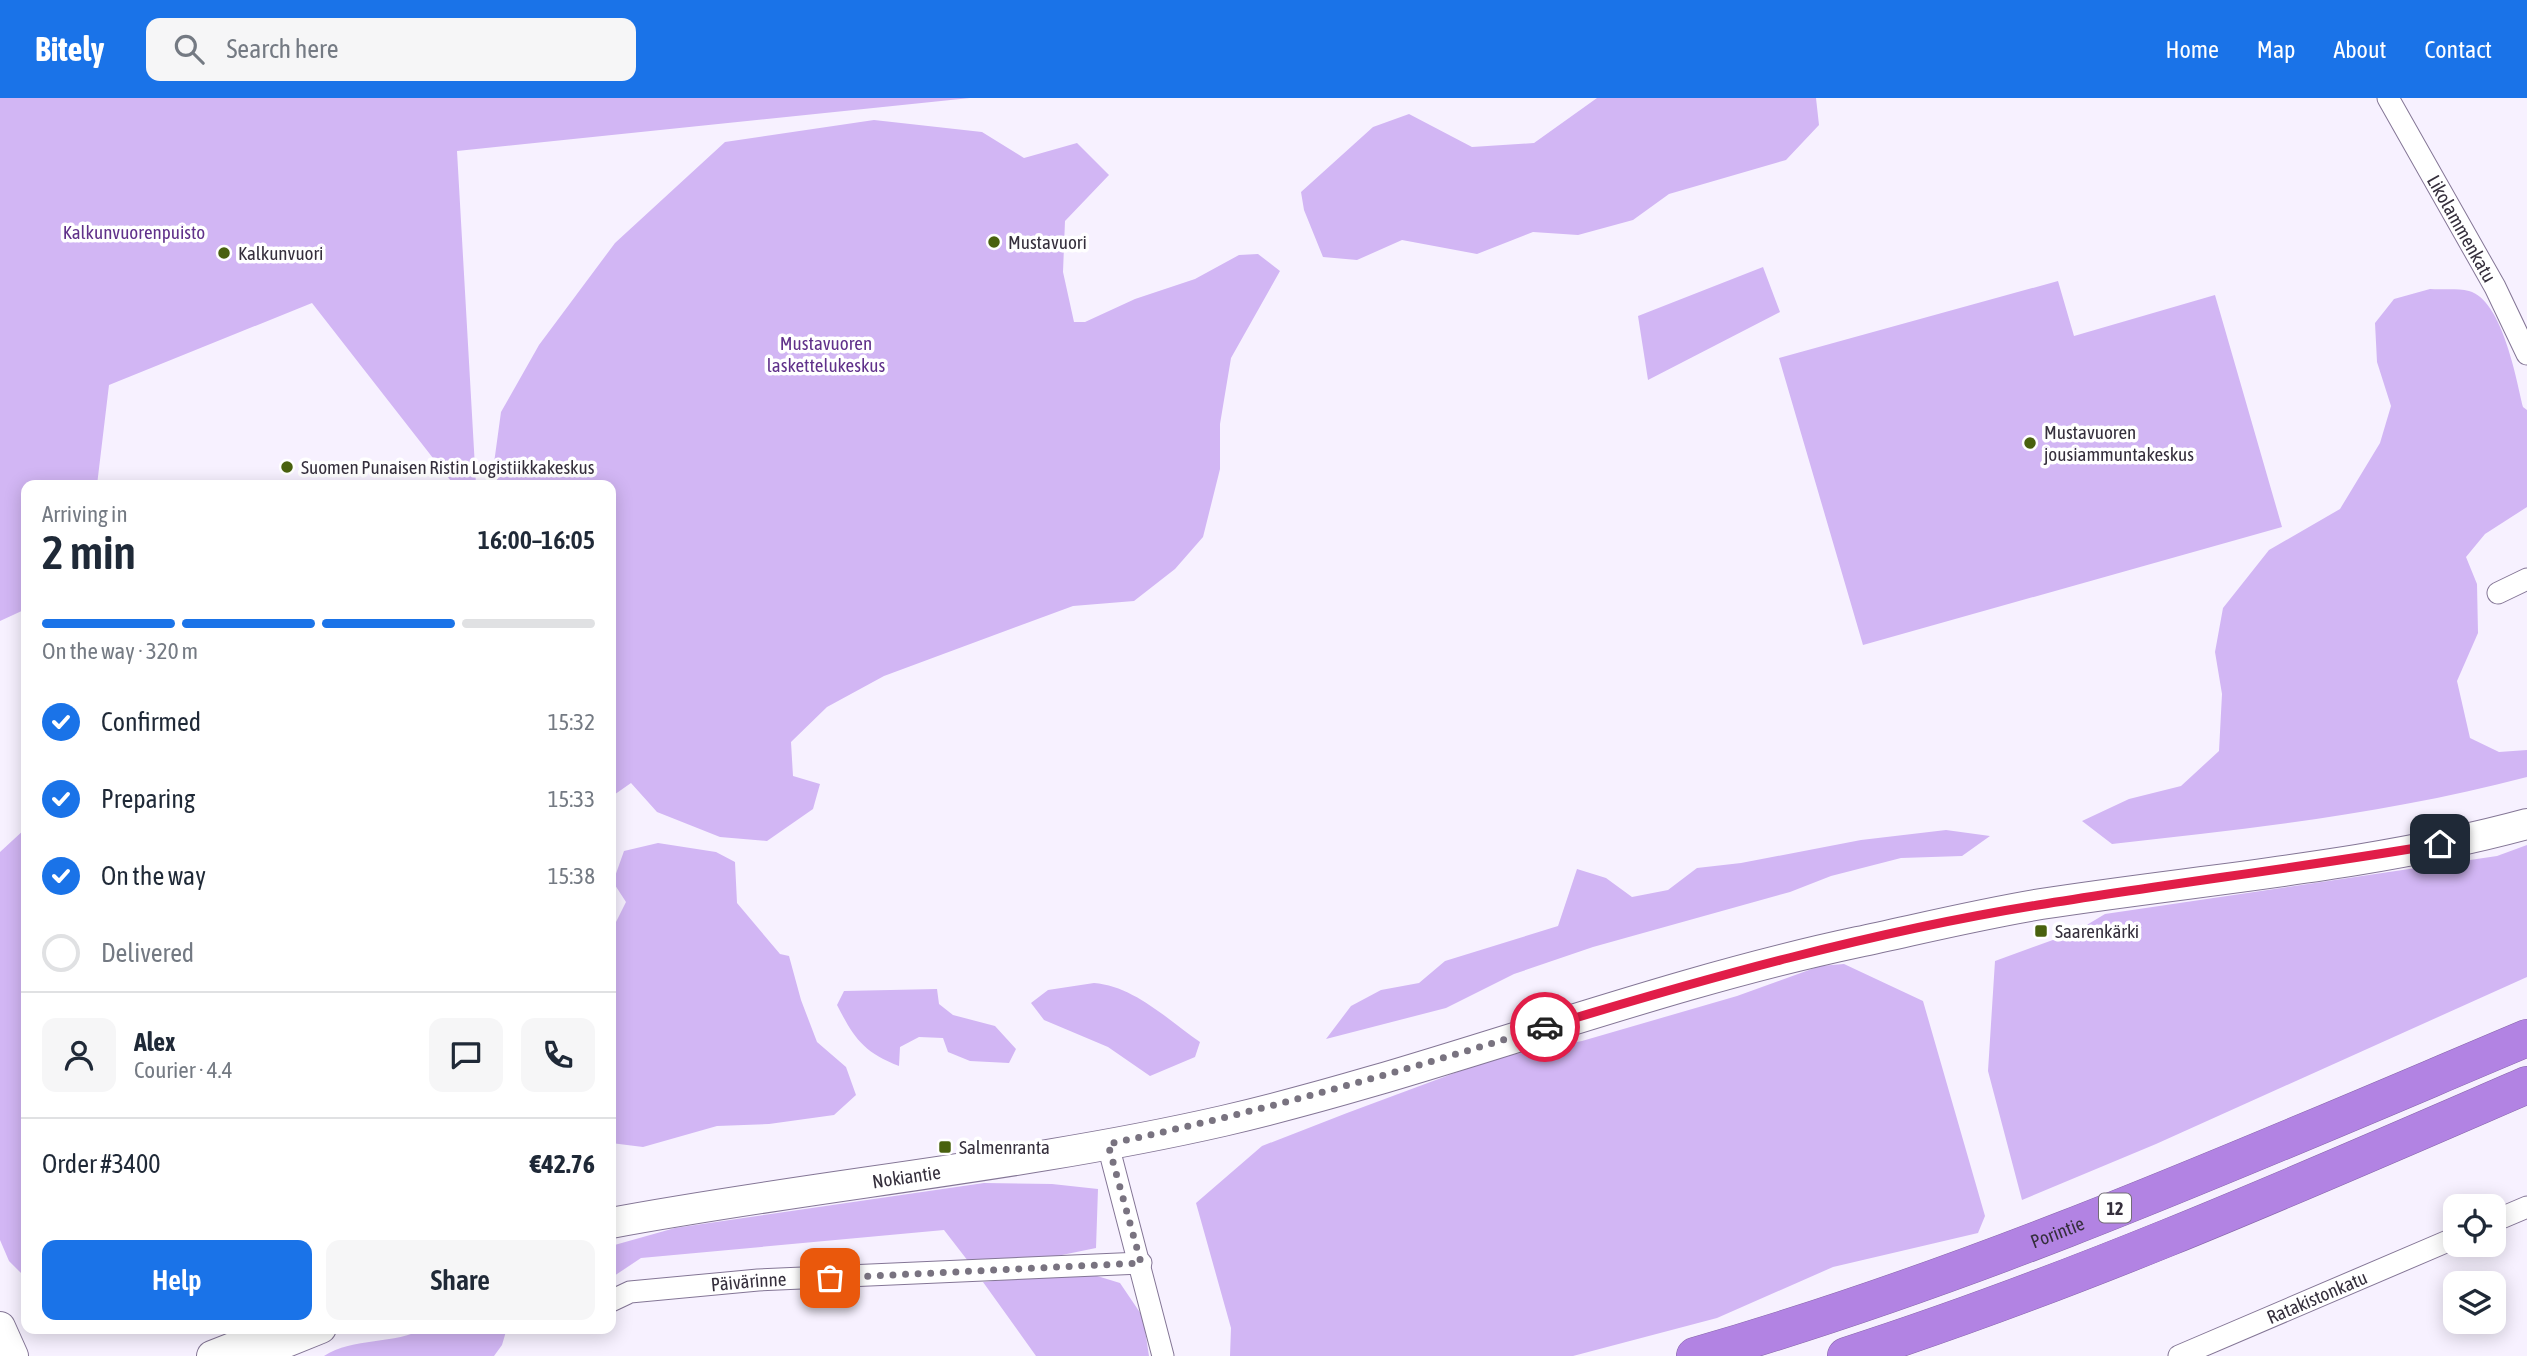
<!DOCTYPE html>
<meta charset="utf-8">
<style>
:root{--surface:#fff;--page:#f6f6f7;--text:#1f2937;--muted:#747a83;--line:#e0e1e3;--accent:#1a73e8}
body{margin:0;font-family:"Asap Condensed",sans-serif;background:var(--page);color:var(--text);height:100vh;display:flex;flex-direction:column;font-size:26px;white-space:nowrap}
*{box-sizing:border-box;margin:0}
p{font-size:23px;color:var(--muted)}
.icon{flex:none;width:38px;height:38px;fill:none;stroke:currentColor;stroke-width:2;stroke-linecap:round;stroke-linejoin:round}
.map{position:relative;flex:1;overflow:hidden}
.side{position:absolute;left:21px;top:382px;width:595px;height:854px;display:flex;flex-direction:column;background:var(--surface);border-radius:14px;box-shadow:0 4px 18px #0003}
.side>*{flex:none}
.buttons{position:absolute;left:2443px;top:1096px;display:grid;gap:14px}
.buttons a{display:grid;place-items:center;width:63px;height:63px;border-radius:14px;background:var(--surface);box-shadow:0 4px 18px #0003;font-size:35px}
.pin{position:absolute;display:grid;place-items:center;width:60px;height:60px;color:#fff;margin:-30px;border-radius:14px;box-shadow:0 4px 10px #0006}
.courier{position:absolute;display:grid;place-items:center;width:70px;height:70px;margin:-35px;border:5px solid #e11d48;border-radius:50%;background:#fff;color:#222;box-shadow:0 2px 9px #0007}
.summary em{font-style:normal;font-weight:600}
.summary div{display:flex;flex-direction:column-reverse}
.summary{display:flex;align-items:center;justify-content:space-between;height:119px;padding:0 21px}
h1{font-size:46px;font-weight:600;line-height:52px}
.bar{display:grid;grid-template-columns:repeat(4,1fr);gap:10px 7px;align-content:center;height:84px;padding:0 21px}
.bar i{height:9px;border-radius:5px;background:var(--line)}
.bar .active{background:var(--accent)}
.bar p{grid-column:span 4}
.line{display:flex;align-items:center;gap:18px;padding:0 21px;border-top:2px solid var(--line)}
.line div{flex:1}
.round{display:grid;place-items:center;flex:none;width:74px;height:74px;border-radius:14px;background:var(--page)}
ol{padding:0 21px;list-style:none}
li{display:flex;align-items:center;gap:21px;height:77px}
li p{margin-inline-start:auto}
li .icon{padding:7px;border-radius:50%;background:var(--accent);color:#fff;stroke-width:4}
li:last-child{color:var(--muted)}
li i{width:38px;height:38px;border:4px solid var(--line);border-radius:50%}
.button{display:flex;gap:14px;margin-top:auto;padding:14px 21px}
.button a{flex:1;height:80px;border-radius:14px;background:var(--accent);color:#fff;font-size:28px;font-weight:600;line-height:80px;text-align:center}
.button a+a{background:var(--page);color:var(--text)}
header{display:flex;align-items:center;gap:42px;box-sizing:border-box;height:98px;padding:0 35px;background:var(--accent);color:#fff}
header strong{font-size:33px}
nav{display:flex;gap:38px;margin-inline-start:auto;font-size:24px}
.search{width:490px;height:63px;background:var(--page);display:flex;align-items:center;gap:18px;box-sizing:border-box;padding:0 24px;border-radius:14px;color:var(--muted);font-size:26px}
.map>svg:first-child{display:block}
</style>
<header>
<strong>Bitely</strong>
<div class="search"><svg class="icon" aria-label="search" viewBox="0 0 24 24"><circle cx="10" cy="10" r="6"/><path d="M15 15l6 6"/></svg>Search here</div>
<nav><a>Home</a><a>Map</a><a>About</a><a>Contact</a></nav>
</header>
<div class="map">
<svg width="2527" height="1258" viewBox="0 0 2527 1258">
<rect width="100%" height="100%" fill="#f7f1ff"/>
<path fill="#d2b6f4" d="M 0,0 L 970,0 L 457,53 L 476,387 L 454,387 L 312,205 L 109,287 L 97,387 L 26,387 L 26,511 L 0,523 Z
M 1597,0 L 1816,0 L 1819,27 L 1786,62 L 1669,96 L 1633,122 L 1578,137 L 1533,134 L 1477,156 L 1402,142 L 1357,162 L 1323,159 L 1304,112 L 1301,94 L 1373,29 L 1409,16 L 1472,49 L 1534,45 Z
M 874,22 L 982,34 L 1024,60 L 1077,45 L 1109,77 L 1065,123 L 1063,174 L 1074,224 L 1085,224 L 1135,201 L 1195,181 L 1239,157 L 1258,156 L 1280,173 L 1231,260 L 1220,326 L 1220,371 L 1203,439 L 1175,471 L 1134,503 L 1073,508 L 884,578 L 827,609 L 791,644 L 793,678 L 820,686 L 813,711 L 767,743 L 720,739 L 657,714 L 631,685 L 611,699 L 611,387 L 491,387 L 501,314 L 539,247 L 615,145 L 725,44 Z
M 1763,169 L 1780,214 L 1648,282 L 1638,218 Z
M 2058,183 L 2074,238 L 2215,197 L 2282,429 L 1863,547 L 1779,260 Z
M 2430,191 C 2442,192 2457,190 2469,193 C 2502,202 2516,279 2523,309 L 2527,312 L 2527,409 L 2485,436 L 2466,459 L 2477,486 L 2478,535 L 2457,583 L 2470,640 L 2499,654 L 2527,652 L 2527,679 C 2390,715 2252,731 2112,746 L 2082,723 L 2129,701 L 2181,688 L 2219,653 L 2222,596 L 2215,554 L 2223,510 L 2269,452 L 2340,411 L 2380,345 L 2391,308 L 2377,264 L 2375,225 L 2394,201 Z
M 26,730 L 26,1180 L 9,1163 L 0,1142 L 0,754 Z
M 1946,732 L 1990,738 L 1962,758 L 1901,760 L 1831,778 L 1790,794 L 1593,849 L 1514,876 L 1446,910 L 1326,941 L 1351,908 L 1381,892 L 1419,885 L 1445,863 L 1558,828 L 1577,771 L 1606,780 L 1632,799 L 1668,792 L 1697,770 L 1741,765 L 1861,742 Z
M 658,745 L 716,754 L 735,764 L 737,805 L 780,856 L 789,858 L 801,902 L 817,944 L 846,969 L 856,997 L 834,1017 L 769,1026 L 717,1028 L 643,1049 L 611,1045 L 611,834 L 626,804 L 613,784 L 624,753 Z
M 2527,747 L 2527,879 L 2156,1046 L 2022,1102 L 1988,973 L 1995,863 L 2075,834 L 2105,816 L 2497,758 Z
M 1844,866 L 1923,903 L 1985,1118 L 1978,1135 L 1833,1169 L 1717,1220 L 1573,1258 L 1230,1258 L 1231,1230 L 1196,1105 L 1262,1048 L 1347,1015 L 1495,960 L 1582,943 L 1737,898 L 1820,868 Z
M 1094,885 C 1134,888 1168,922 1200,944 L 1195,959 L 1150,978 L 1108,949 L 1044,922 L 1031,905 L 1048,892 Z
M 937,891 L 939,906 L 953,917 L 995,928 L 1016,951 L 1009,965 L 970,963 L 948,954 L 943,940 L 919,939 L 900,949 L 899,968 C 863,954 854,940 837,907 L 844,893 Z
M 984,1085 L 1052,1086 L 1098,1091 L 1096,1150 L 1057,1158 L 968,1163 L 944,1132 L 641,1160 L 611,1180 L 611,1148 L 675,1130 Z
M 1084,1174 L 1120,1185 L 1143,1219 L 1149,1258 L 1036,1258 L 983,1184 Z
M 425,1230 L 507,1230 L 502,1247 L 494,1258 L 324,1258 C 353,1239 395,1247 425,1230 Z"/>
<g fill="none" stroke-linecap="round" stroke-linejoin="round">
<defs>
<g id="street">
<path id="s1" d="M 2388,0 L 2495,189 L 2527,256"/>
<path d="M 2498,495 L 2527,481"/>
<path d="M 1108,1047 L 1163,1258"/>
<path d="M 2494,1123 L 2527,1109"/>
<path id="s2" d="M 611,1203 L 630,1194 L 758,1182 L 1141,1165"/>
<path id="s3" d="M 2179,1258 L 2455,1140"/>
</g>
<g id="secondary">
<path id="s4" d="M 611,1125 C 814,1087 1021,1069 1223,1023 C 1437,973 1642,890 1858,844 C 1919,831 1980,816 2041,806 C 2203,781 2369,769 2527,726"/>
<path d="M 0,1229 L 13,1258"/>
<path d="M 264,1253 L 321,1230"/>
<path d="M 212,1258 L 283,1230"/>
</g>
<g id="highway">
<path id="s5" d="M 1695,1258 C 1981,1176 2254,1055 2527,940"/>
<path d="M 1846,1258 C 2079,1183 2303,1084 2527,987"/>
</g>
</defs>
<use href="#street" stroke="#847696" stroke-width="23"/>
<use href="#secondary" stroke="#847696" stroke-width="32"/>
<use href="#highway" stroke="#8666a9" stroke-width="38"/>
<use href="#street" stroke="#fff" stroke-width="21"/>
<use href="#secondary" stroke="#fff" stroke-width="30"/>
<use href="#highway" stroke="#b283e3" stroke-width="37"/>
</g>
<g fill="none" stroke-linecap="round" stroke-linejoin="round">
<path stroke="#797380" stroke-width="7" stroke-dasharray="0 12.6" d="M 830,1180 L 1141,1165 L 1108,1046 C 1256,1015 1400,974 1545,929"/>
<path stroke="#e11d48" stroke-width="9" d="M 1545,929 C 1707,880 1871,834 2038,807 C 2171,785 2306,769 2440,746"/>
</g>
<g fill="#49610e" stroke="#fff" stroke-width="2.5">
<circle cx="994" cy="144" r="7"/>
<circle cx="224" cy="155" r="7"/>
<circle cx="2030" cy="345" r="7"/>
<circle cx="287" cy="369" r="7"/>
<rect x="2034" y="826" width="14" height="14" rx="3.5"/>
<rect x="938" y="1042" width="14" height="14" rx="3.5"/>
</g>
<g text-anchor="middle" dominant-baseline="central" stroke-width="7" stroke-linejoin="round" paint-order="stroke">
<rect fill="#fff" stroke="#726d76" stroke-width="2" x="2099" y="1095.5" width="32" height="29" rx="5"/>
<g font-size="18" font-weight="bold" fill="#352f3c">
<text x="2115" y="1110">12</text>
</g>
<g font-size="19" fill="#352f3c" stroke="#fff">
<text stroke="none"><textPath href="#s1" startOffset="150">Likolammenkatu</textPath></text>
<text stroke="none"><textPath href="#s4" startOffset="299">Nokiantie</textPath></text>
<text stroke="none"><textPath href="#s5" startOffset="383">Porintie</textPath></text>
<text stroke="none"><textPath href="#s2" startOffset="140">Päivärinne</textPath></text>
<text stroke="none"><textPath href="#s3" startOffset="150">Ratakistonkatu</textPath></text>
</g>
<g font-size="19" fill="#60318a" stroke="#fff">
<text x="134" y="134">Kalkunvuorenpuisto</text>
<text x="826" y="245">Mustavuoren<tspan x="826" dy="22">laskettelukeskus</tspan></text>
</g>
<g font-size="19" fill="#352f3c" stroke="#fff" text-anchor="start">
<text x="1008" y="144">Mustavuori</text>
<text x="238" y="155">Kalkunvuori</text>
<text x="2044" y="334">Mustavuoren<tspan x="2044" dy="22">jousiammuntakeskus</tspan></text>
<text x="301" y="369">Suomen Punaisen Ristin Logistiikkakeskus</text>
<text x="2055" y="833">Saarenkärki</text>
<text x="959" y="1049">Salmenranta</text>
</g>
</g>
</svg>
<div class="buttons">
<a><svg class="icon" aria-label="locate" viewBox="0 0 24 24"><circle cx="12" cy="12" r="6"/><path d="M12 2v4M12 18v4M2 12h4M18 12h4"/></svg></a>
<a><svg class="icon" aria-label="layers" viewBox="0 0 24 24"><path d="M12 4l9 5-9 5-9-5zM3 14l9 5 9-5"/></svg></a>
</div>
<div class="pin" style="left:830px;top:1180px;background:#ea580c"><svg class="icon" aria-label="bag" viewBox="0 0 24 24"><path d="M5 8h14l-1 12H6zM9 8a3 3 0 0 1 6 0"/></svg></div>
<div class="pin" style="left:2440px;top:746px;background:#1f2937"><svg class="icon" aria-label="home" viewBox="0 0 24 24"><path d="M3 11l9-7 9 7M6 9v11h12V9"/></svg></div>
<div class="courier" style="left:1545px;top:929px"><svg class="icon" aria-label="car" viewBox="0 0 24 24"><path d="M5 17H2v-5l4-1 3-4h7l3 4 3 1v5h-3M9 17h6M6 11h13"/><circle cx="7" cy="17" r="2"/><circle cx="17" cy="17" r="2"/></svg></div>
<section class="side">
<div class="summary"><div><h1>2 min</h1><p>Arriving in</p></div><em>16:00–16:05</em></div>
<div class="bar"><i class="active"></i><i class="active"></i><i class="active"></i><i></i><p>On the way · 320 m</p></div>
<ol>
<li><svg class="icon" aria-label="check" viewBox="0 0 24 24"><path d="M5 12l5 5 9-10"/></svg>Confirmed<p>15:32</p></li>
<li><svg class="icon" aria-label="check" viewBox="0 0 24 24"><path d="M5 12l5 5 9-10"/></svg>Preparing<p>15:33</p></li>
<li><svg class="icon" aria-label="check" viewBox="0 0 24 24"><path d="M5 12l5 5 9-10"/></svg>On the way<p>15:38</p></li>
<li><i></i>Delivered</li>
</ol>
<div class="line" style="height:126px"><a class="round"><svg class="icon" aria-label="person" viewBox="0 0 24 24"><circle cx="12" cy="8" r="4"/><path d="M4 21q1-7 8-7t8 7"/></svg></a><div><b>Alex</b><p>Courier · 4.4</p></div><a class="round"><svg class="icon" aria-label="chat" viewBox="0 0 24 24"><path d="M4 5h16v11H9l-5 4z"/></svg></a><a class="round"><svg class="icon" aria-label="phone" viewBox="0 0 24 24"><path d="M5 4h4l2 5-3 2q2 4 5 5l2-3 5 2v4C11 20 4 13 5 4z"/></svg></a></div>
<div class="line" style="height:91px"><div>Order #3400</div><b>€42.76</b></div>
<div class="button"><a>Help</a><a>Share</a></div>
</section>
</div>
